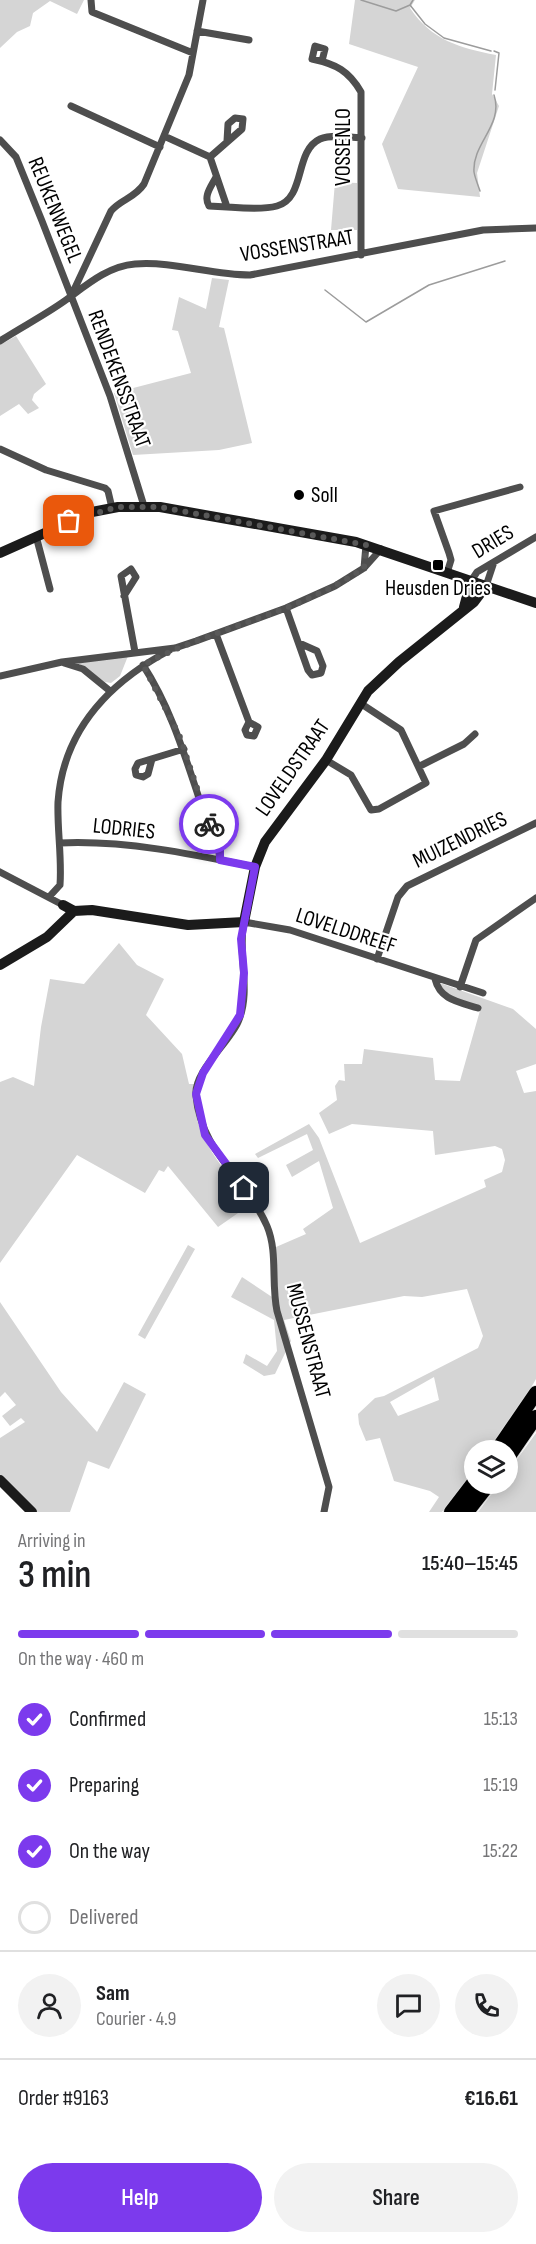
<!DOCTYPE html>
<meta charset="utf-8">
<style>
:root{--surface:#fff;--page:#f2f2f2;--text:#202124;--muted:#757577;--line:#e0e0e0;--accent:#7c3aed}
body{margin:0;font-family:"Sofia Sans Condensed",sans-serif;background:var(--page);color:var(--text);height:100vh;display:flex;flex-direction:column;font-size:22px;white-space:nowrap}
*{box-sizing:border-box;margin:0}
p{font-size:20px;color:var(--muted)}
.icon{flex:none;width:33px;height:33px;fill:none;stroke:currentColor;stroke-width:2;stroke-linecap:round;stroke-linejoin:round}
.map{position:relative;height:1512px;overflow:hidden}
.details{display:flex;flex-direction:column;background:var(--surface);flex:1}
.details>*{flex:none}
.controls{position:absolute;left:464px;top:1440px;display:grid;gap:12px}
.controls a{display:grid;place-items:center;width:54px;height:54px;border-radius:50%;background:var(--surface);box-shadow:0 3px 15px #0003;font-size:30px}
.pin{position:absolute;display:grid;place-items:center;width:51px;height:51px;color:#fff;margin:-26px;border-radius:12px;box-shadow:0 3px 9px #0006}
.courier{position:absolute;display:grid;place-items:center;width:60px;height:60px;margin:-30px;border:4px solid #7c3aed;border-radius:50%;background:#fff;color:#222;box-shadow:0 2px 8px #0007}
.head em{font-style:normal;font-weight:600}
.head div{display:flex;flex-direction:column-reverse}
.head{display:flex;align-items:center;justify-content:space-between;height:102px;padding:0 18px}
h1{font-size:39px;font-weight:600;line-height:45px}
.bar{display:grid;grid-template-columns:repeat(4,1fr);gap:9px 6px;align-content:center;height:72px;padding:0 18px}
.bar i{height:8px;border-radius:4px;background:var(--line)}
.bar .active{background:var(--accent)}
.bar p{grid-column:span 4}
.line{display:flex;align-items:center;gap:15px;padding:0 18px;border-top:2px solid var(--line)}
.line div{flex:1}
.round{display:grid;place-items:center;flex:none;width:63px;height:63px;border-radius:32px;background:var(--page)}
ol{padding:0 18px;list-style:none}
li{display:flex;align-items:center;gap:18px;height:66px}
li p{margin-inline-start:auto}
li .icon{padding:6px;border-radius:50%;background:var(--accent);color:#fff;stroke-width:4}
li:last-child{color:var(--muted)}
li i{width:33px;height:33px;border:3px solid var(--line);border-radius:50%}
.button{display:flex;gap:12px;margin-top:auto;padding:12px 18px}
.button a{flex:1;height:69px;border-radius:36px;background:var(--accent);color:#fff;font-size:24px;font-weight:600;line-height:69px;text-align:center}
.button a+a{background:var(--page);color:var(--text)}
.map>svg:first-child{display:block}
</style>
<div class="map">
<svg width="536" height="1512" viewBox="0 0 536 1512">
<rect width="100%" height="100%" fill="#fff"/>
<path fill="#d5d5d5" fill-rule="evenodd" d="M 0,0 L 84,0 L 77,14 L 50,1 L 33,13 L 30,26 L 17,32 L 0,48 Z
M 355,0 L 415,0 L 410,8 C 431,40 460,48 496,55 L 492,94 L 499,106 L 477,173 L 480,197 L 398,189 L 382,144 L 418,67 L 349,44 Z
M 335,182 L 357,183 L 357,230 L 331,230 Z
M 212,278 L 229,280 L 219,327 L 224,328 L 252,443 L 219,450 L 133,455 L 114,393 L 191,373 L 178,331 L 172,330 L 179,297 L 206,309 Z
M 16,336 L 46,384 L 34,394 L 32,400 L 39,408 L 28,414 L 19,404 L 0,416 L 0,345 Z
M 128,656 L 120,676 L 111,683 L 105,682 L 78,663 Z
M 119,943 L 137,965 L 164,979 L 146,1015 L 182,1054 L 189,1084 L 194,1084 C 189,1134 223,1167 251,1204 L 218,1227 L 168,1166 L 164,1172 L 159,1170 L 145,1193 L 77,1155 L 0,1263 L 0,1082 L 13,1077 L 34,1086 L 41,1027 L 50,979 L 84,984 Z
M 440,983 L 513,1009 L 536,1029 L 536,1064 L 516,1071 L 524,1093 L 536,1091 L 536,1379 L 514,1417 L 490,1450 L 474,1450 C 474,1482 462,1489 442,1512 L 429,1512 L 439,1497 L 430,1491 L 394,1481 L 380,1438 L 366,1441 L 359,1424 L 358,1414 L 375,1398 L 384,1396 L 478,1348 L 483,1336 L 467,1289 L 422,1297 L 404,1296 L 284,1320 L 291,1341 L 275,1374 L 264,1376 L 243,1363 L 246,1354 L 267,1366 L 277,1351 L 274,1320 L 231,1297 L 242,1277 L 278,1301 L 276,1247 L 306,1234 L 303,1229 L 333,1208 L 319,1161 L 292,1177 L 286,1165 L 313,1150 L 307,1134 L 258,1158 L 255,1154 L 309,1124 L 319,1138 L 360,1243 L 486,1187 L 484,1180 L 502,1172 L 505,1160 L 502,1149 L 495,1146 L 435,1155 L 433,1131 L 352,1124 L 329,1134 L 319,1113 L 337,1100 L 335,1086 L 339,1080 L 345,1081 L 344,1064 L 362,1064 L 364,1049 L 433,1058 L 435,1080 L 460,1081 L 481,1007 L 446,996 ZM 434,1377 L 439,1400 L 398,1416 L 390,1402 Z
M 188,1245 L 195,1249 L 145,1339 L 138,1335 Z
M 0,1302 L 61,1392 L 97,1432 L 124,1382 L 146,1394 L 109,1469 L 88,1461 L 70,1512 L 37,1512 L 0,1475 L 0,1438 L 25,1422 L 21,1418 L 10,1426 L 2,1416 L 16,1405 L 5,1392 L 0,1397 Z
M 536,1433 L 536,1512 L 478,1512 L 499,1484 L 507,1484 L 507,1473 Z"/>
<g fill="none" stroke-linecap="round" stroke-linejoin="round">
<path stroke="#9c9c9c" stroke-width="1.5" d="M 361,0 L 396,11 L 410,5 L 413,0
M 410,5 L 425,24 L 444,38 L 491,51
M 494,51 L 499,53 L 495,90
M 480,191 C 478,185 475,178 474,172 C 472,143 504,125 494,95
M 325,290 L 366,322 L 429,285 L 505,261"/>
<defs>
<path id="highway" d="M 497,1450 L 536,1393
M 507,1459 L 536,1417
M 451,1512 L 474,1482
M 467,1512 L 489,1484"/>
</defs>
<use href="#highway" stroke="#dbdbdb" stroke-width="16"/>
<path stroke="#4e4e4e" stroke-width="7" d="M 91,0 L 92,12 L 193,53
M 197,31 L 249,40
M 322,61 L 325,49 L 315,46 L 312,59 C 336,64 349,71 361,92 L 361,255
M 71,106 L 160,147
M 164,136 L 210,157 L 227,207 C 242,208 263,210 277,206 C 306,198 294,151 320,139 C 331,134 350,137 362,138
M 0,140 L 16,157 L 42,221 L 110,396 L 144,506
M 210,157 L 242,129 L 243,119 L 235,118 L 228,124 L 227,141
M 216,177 C 211,187 203,196 209,206 L 227,207
M 73,292 L 111,211 C 121,199 135,198 144,184 L 189,75 L 203,0
M 0,341 C 23,326 49,313 70,297 C 90,282 110,266 135,264 C 174,261 211,275 250,275 L 483,230 L 536,228
M 0,449 L 46,470 L 105,488 L 108,491 L 112,508
M 36,536 L 50,589
M 364,568 L 366,545
M 447,573 L 451,560 L 449,553 L 434,511 L 520,487
M 471,581 L 477,572 L 536,537
M 486,586 L 494,562
M 124,596 L 136,577 L 131,569 L 121,576 L 135,652
M 286,608 L 308,670 L 312,675 L 321,673 L 323,666 L 317,651 L 299,643
M 216,634 L 249,722 L 258,727 L 254,736 L 247,735 L 245,730 L 249,722
M 64,663 L 83,669 L 110,691
M 143,665 C 172,710 185,757 202,807 C 208,825 219,841 220,860
M 0,676 L 62,662 L 175,648 L 196,641 L 286,608 L 335,586 L 364,568 L 381,549
M 152,759 L 148,774 L 143,777 L 136,775 L 135,769 L 138,763 L 184,749
M 326,760 L 351,775 L 371,810 L 379,809 L 426,783 L 401,730 L 360,703
M 420,766 L 464,744 L 475,734
M 60,843 C 125,840 192,854 255,867
M 0,872 L 63,905
M 49,897 L 60,885 C 62,857 57,829 58,802 C 63,730 110,682 170,650
M 377,959 L 398,897 L 407,886 L 536,823
M 435,979 C 440,1000 459,1002 478,1008
M 460,987 L 476,940 L 536,898
M 324,1512 L 329,1487 L 277,1311 C 271,1283 278,1252 267,1226 C 246,1178 201,1152 196,1096 C 193,1072 229,1043 238,1022 C 252,991 237,954 244,922 L 290,930 L 483,993"/>
<path stroke="#1b1b1b" stroke-width="10" d="M 0,553 L 92,512 L 118,507 L 160,507 L 356,542 L 536,603
M 464,607 L 471,581
M 63,905 L 74,911 L 92,910 L 188,925 L 244,922 L 255,867 L 265,842 L 326,760 L 368,691 L 399,662 L 474,602 L 486,586
M 0,965 L 47,937 L 74,911
M 0,1480 L 32,1512"/>
<use href="#highway" stroke="#000" stroke-width="14"/>
</g>
<g fill="none" stroke-linecap="round" stroke-linejoin="round">
<path stroke="#595959" stroke-width="6" stroke-dasharray="0 10.8" d="M 69,521 L 117,507 L 160,507 L 366,545 L 364,568 C 297,614 214,627 143,665 L 180,737 L 209,824"/>
<path stroke="#7c3aed" stroke-width="8" d="M 209,824 L 220,850 L 220,860 L 255,867 L 241,939 L 244,973 L 240,1015 L 203,1073 L 196,1094 L 205,1135 L 244,1188"/>
</g>
<g fill="#000" stroke="#fff" stroke-width="2">
<circle cx="299" cy="495" r="6"/>
<rect x="432" y="559" width="12" height="12" rx="3"/>
</g>
<g text-anchor="middle" dominant-baseline="central" stroke-width="4.5" stroke-linejoin="round" paint-order="stroke">
<g font-size="22" fill="#000" stroke="#fff">
<text transform="translate(343 147) rotate(-90)">VOSSENLO</text>
<text transform="translate(55 210) rotate(68)">REUKENWEGEL</text>
<text transform="translate(297 246) rotate(-9)">VOSSENSTRAAT</text>
<text transform="translate(119 379) rotate(70)">RENDEKENSSTRAAT</text>
<text transform="translate(493 542) rotate(-31)">DRIES</text>
<text transform="translate(293 768) rotate(-55)">LOVELDSTRAAT</text>
<text transform="translate(124 829) rotate(6)">LODRIES</text>
<text transform="translate(460 840) rotate(-26)">MUIZENDRIES</text>
<text transform="translate(346 931) rotate(18)">LOVELDDREEF</text>
<text transform="translate(308 1341) rotate(75)">MUSSENSTRAAT</text>
</g>
<g font-size="22" fill="#000" stroke="#fff" text-anchor="start">
<text x="311" y="495">Soll</text>
<text x="438" y="588" text-anchor="middle">Heusden Dries</text>
</g>
</g>
</svg>
<div class="controls">
<a><svg class="icon" aria-label="layers" viewBox="0 0 24 24"><path d="M12 4l9 5-9 5-9-5zM3 14l9 5 9-5"/></svg></a>
</div>
<div class="pin" style="left:69px;top:521px;background:#ea580c"><svg class="icon" aria-label="bag" viewBox="0 0 24 24"><path d="M5 8h14l-1 12H6zM9 8a3 3 0 0 1 6 0"/></svg></div>
<div class="pin" style="left:244px;top:1188px;background:#1f2937"><svg class="icon" aria-label="home" viewBox="0 0 24 24"><path d="M3 11l9-7 9 7M6 9v11h12V9"/></svg></div>
<div class="courier" style="left:209px;top:824px"><svg class="icon" aria-label="bike" viewBox="0 0 24 24"><circle cx="6" cy="16" r="4"/><circle cx="18" cy="16" r="4"/><path d="M6 16l4-8h5l3 8M10 8l3 8H6M13 5h3"/></svg></div>
</div>
<section class="details">
<div class="head"><div><h1>3 min</h1><p>Arriving in</p></div><em>15:40–15:45</em></div>
<div class="bar"><i class="active"></i><i class="active"></i><i class="active"></i><i></i><p>On the way · 460 m</p></div>
<ol>
<li><svg class="icon" aria-label="check" viewBox="0 0 24 24"><path d="M5 12l5 5 9-10"/></svg>Confirmed<p>15:13</p></li>
<li><svg class="icon" aria-label="check" viewBox="0 0 24 24"><path d="M5 12l5 5 9-10"/></svg>Preparing<p>15:19</p></li>
<li><svg class="icon" aria-label="check" viewBox="0 0 24 24"><path d="M5 12l5 5 9-10"/></svg>On the way<p>15:22</p></li>
<li><i></i>Delivered</li>
</ol>
<div class="line" style="height:108px"><a class="round"><svg class="icon" aria-label="person" viewBox="0 0 24 24"><circle cx="12" cy="8" r="4"/><path d="M4 21q1-7 8-7t8 7"/></svg></a><div><b>Sam</b><p>Courier · 4.9</p></div><a class="round"><svg class="icon" aria-label="chat" viewBox="0 0 24 24"><path d="M4 5h16v11H9l-5 4z"/></svg></a><a class="round"><svg class="icon" aria-label="phone" viewBox="0 0 24 24"><path d="M5 4h4l2 5-3 2q2 4 5 5l2-3 5 2v4C11 20 4 13 5 4z"/></svg></a></div>
<div class="line" style="height:78px"><div>Order #9163</div><b>€16.61</b></div>
<div class="button"><a>Help</a><a>Share</a></div>
</section>
